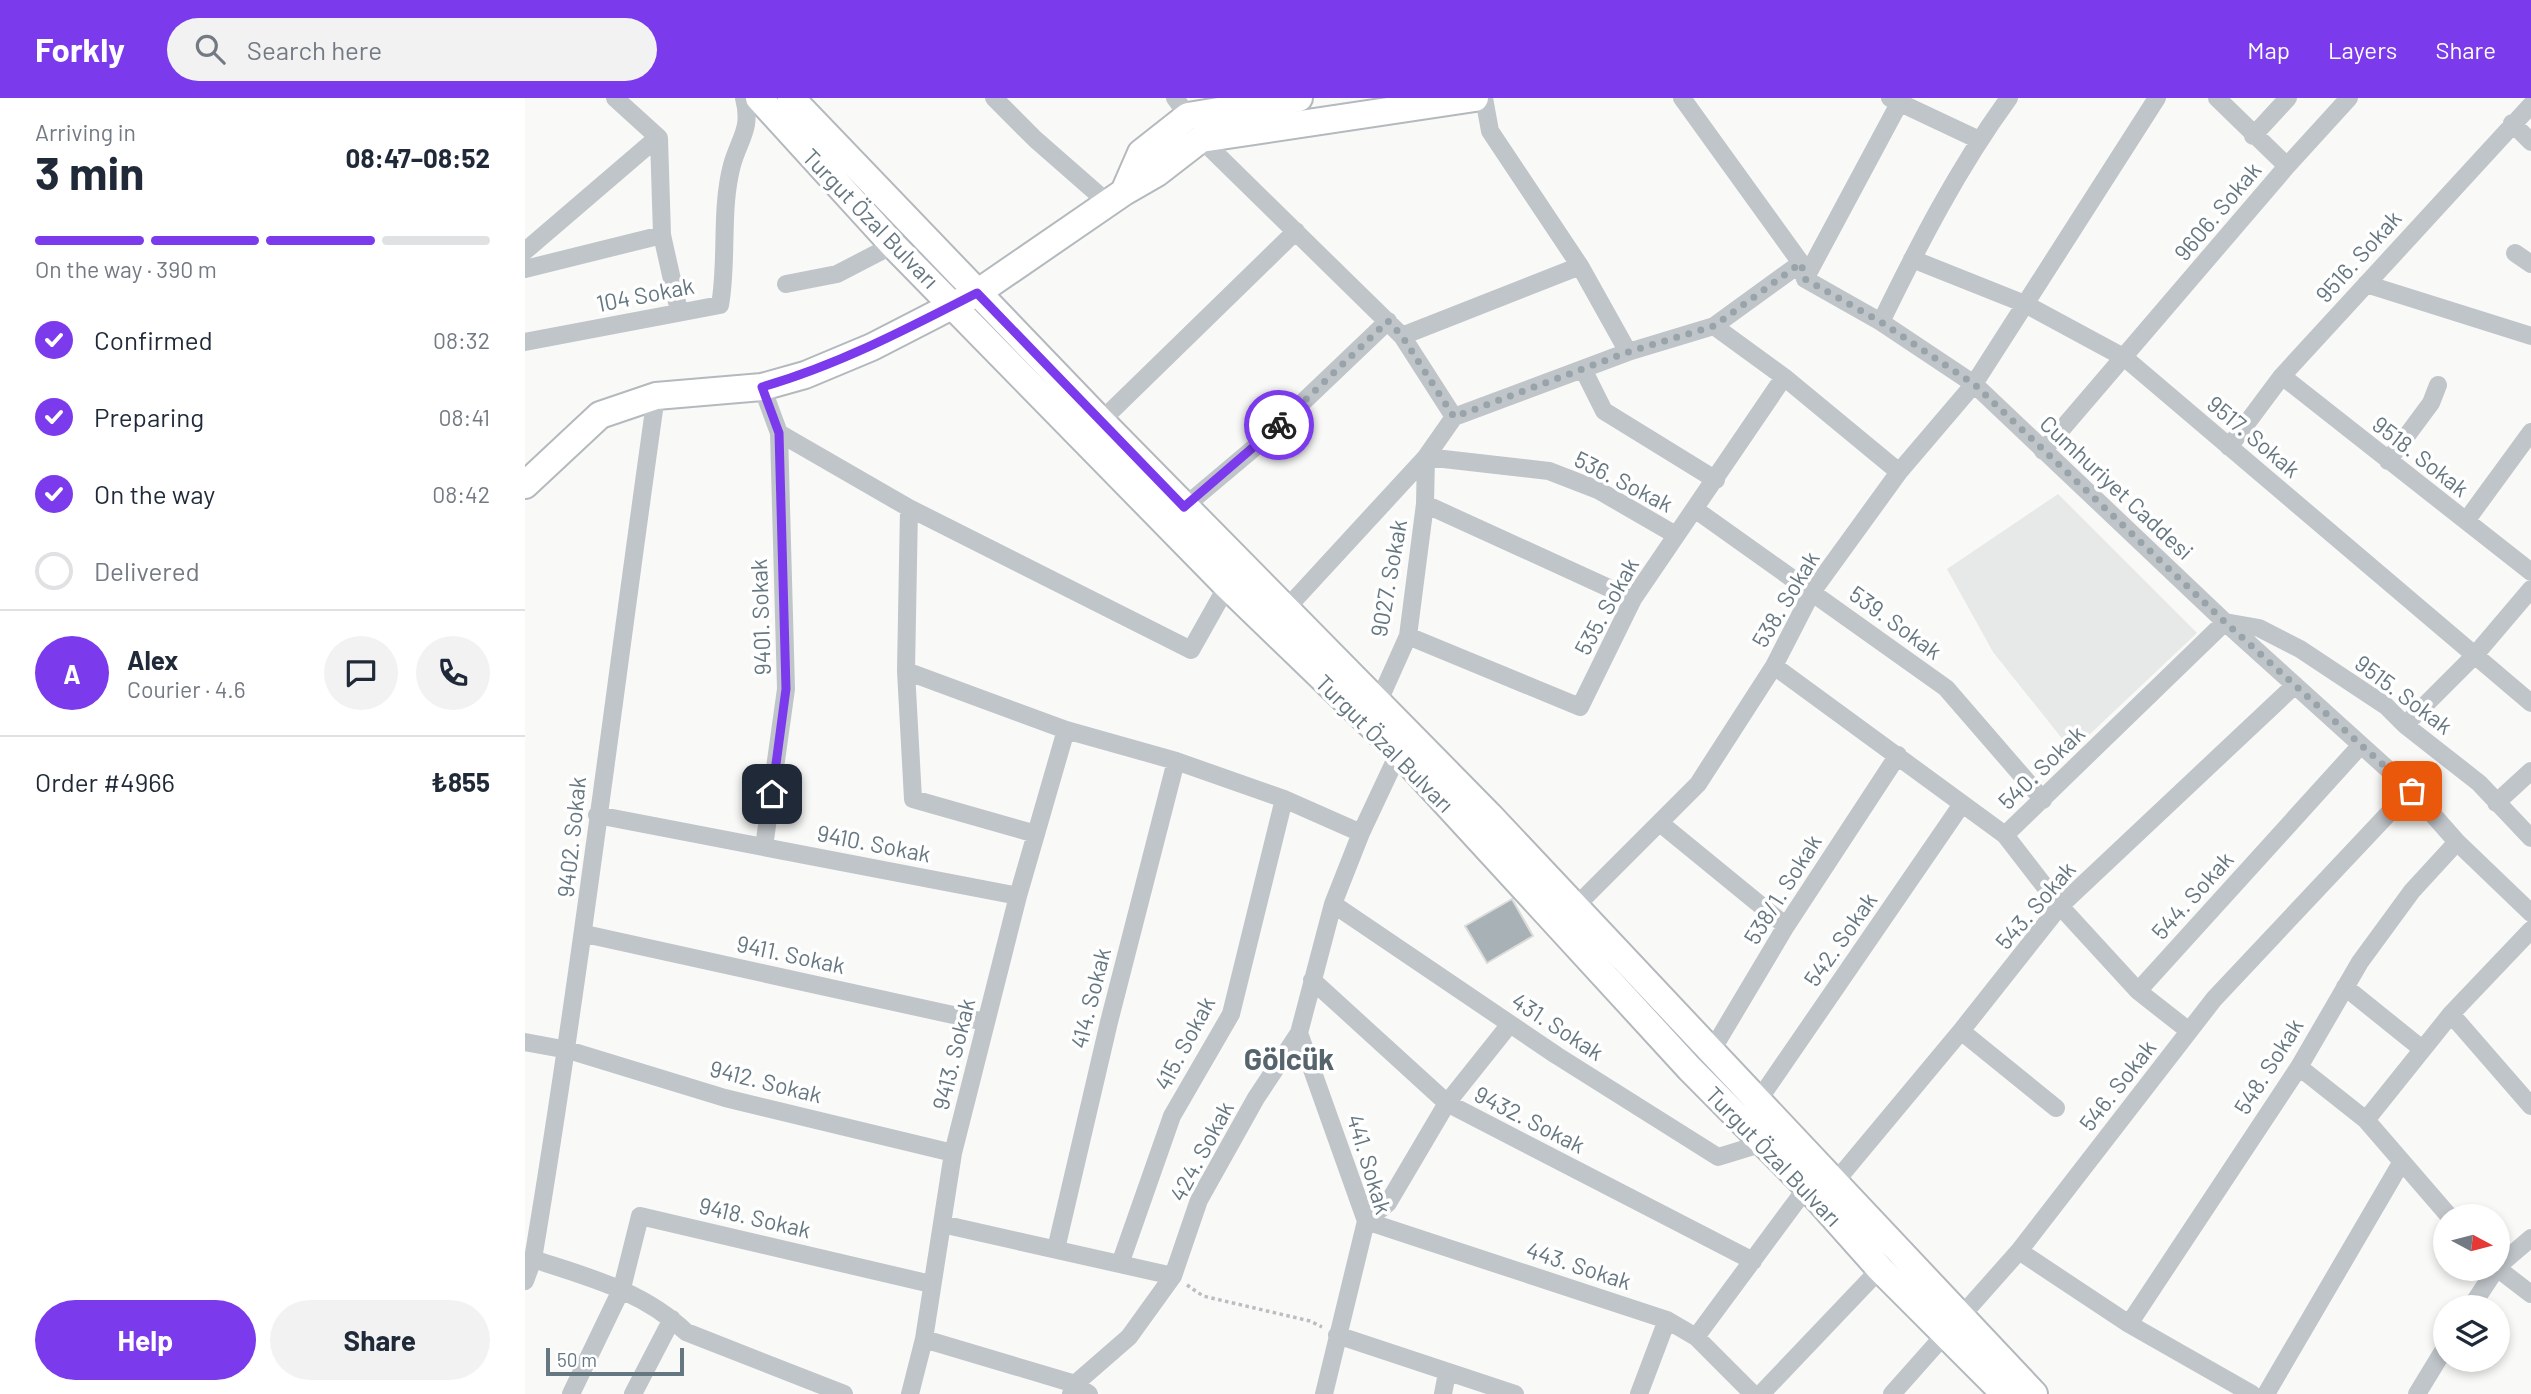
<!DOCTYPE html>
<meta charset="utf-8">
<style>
:root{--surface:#fff;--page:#f2f2f3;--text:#1f2937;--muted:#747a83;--line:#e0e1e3;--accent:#7c3aed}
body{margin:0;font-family:Barlow,sans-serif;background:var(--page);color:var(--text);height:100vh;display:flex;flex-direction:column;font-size:26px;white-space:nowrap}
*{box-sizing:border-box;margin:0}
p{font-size:23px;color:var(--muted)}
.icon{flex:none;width:38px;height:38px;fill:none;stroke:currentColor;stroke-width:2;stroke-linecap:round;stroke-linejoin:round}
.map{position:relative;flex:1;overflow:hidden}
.sheet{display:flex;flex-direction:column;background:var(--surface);width:525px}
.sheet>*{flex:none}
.needle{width:46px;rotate:97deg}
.tools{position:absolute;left:1908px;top:1106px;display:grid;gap:14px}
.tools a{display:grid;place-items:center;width:77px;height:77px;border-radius:50%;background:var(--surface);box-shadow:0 4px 10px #0003;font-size:35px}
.scale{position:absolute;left:21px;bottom:18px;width:138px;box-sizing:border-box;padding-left:7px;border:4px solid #657781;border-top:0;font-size:19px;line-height:24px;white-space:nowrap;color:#657781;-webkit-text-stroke:5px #fff;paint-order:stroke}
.pin{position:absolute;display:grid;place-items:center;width:60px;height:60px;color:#fff;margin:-30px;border-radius:14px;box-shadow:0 4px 10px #0006}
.courier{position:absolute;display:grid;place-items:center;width:70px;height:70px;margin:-35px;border:5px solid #7c3aed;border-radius:50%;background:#fff;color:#222;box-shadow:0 2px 9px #0007}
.head em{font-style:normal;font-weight:700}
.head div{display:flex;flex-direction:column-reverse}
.head{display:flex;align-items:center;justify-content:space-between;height:119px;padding:0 35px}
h1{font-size:46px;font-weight:700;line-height:52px}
.bar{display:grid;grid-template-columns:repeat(4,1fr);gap:10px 7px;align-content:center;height:84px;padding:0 35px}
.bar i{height:9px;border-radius:5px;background:var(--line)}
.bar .active{background:var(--accent)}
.bar p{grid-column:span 4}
.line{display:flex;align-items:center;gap:18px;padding:0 35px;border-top:2px solid var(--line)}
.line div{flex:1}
.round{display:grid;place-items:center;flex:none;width:74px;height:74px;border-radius:37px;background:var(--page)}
ol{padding:0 35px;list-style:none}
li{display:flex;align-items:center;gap:21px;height:77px}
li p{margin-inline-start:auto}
li .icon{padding:7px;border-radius:50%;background:var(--accent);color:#fff;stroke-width:4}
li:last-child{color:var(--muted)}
li i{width:38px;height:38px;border:4px solid var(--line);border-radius:50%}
.cta{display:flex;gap:14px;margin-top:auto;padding:14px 35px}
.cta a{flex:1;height:80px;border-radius:42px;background:var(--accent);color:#fff;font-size:28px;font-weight:700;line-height:80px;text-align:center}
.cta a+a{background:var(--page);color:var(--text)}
header{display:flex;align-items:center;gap:42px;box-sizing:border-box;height:98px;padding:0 35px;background:var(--accent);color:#fff}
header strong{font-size:33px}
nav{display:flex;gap:38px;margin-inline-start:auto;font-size:24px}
.search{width:490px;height:63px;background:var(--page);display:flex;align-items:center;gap:18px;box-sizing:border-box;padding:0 24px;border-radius:38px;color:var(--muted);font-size:26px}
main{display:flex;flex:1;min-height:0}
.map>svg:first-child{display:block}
</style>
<header>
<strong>Forkly</strong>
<div class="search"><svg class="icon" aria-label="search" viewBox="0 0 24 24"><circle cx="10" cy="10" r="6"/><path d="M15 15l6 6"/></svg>Search here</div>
<nav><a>Map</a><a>Layers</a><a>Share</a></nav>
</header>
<main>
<section class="sheet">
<div class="head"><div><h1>3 min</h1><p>Arriving in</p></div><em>08:47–08:52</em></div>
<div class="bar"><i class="active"></i><i class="active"></i><i class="active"></i><i></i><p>On the way · 390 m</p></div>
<ol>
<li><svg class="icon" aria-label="check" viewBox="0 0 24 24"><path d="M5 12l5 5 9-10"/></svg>Confirmed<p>08:32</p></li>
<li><svg class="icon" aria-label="check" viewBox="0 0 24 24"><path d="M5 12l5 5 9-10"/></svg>Preparing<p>08:41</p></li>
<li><svg class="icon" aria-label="check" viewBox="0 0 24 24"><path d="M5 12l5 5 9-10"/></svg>On the way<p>08:42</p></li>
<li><i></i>Delivered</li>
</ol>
<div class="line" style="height:126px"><b class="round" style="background:var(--accent);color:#fff">A</b><div><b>Alex</b><p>Courier · 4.6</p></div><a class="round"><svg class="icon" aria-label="chat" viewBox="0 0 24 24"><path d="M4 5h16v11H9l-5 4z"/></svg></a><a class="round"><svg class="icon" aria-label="phone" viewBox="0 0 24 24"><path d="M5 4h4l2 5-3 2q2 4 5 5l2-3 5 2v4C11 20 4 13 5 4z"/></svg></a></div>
<div class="line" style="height:91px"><div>Order #4966</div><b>₺855</b></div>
<div class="cta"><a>Help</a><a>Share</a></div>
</section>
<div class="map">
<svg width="2006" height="1296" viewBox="0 0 2006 1296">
<rect width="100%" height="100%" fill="#f9f9f7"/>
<path fill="#e7e9e8" d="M 1533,396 L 1672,535 L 1547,653 L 1468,554 L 1422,471 Z"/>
<path fill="#a7b1b6" stroke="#dbdbd9" stroke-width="2" d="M 987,801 L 1008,838 L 962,865 L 940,828 Z"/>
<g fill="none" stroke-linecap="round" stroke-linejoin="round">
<defs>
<path id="secondary" d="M 234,0 L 368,147 L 702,488 L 874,654 L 1165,971 L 1282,1089 L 1355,1171 L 1480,1296
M 266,0 L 576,323 L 964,717 L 1509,1296
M 599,94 L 616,55 L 663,18 L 774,0
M 0,387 L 75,317 L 131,298 L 237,289 L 280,277 L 347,249 L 452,195 L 599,94 L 632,75 L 676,41 L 950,0"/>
</defs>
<use href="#secondary" stroke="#b3b9bd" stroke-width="30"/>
<path stroke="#bbbec1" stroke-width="3.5" stroke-dasharray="3.5 3.5" stroke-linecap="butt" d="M 662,1187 L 678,1198 L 785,1223 L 797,1229"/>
<path stroke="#c0c5c9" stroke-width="18" d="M 90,0 L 134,40 L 137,137 L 154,213
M 469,0 L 510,41 L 583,105
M 650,0 L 663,18
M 959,0 L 965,33 L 1055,168 L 1103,254
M 1157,0 L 1276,165 L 1280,181 L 1356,224 L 1449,286 L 1700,524 L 1887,693 L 1932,744 L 2006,815
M 1365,0 L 1454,42
M 1692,0 L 1762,68
M 1987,25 L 2006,44
M 1728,38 L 1763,0
M 676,41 L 877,238 L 929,319 L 901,359 L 761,511
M 0,153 L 133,39
M 1990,155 L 2006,166
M 1387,161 L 1500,206 L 1600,260 L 2006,605
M 0,171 L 137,137
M 1280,181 L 1377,0
M 261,186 L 312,176 L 368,147
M 1841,186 L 2006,238
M 1356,224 C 1394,146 1433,70 1484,0
M 1189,228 L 1259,279 L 1374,374
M 877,238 L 1055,168
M 0,244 L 195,207 C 203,162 195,112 207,67 C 215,39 227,31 219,0
M 1058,271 L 1079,313 L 1191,382
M 1757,278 L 2006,474
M 237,289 L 254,335 L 261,591 L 239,749
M 929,319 L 1103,254 L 1189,228 L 1276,165
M 576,323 L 771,133
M 254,335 L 384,410 L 666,552 L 702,488
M 1704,349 L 1757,278 L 2006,7
M 1518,353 L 1762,68 L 1824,0
M 1863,363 L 1906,305 L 1913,287
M 900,406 L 1108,501
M 659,409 L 735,345 L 863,223
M 384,410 L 381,573 L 541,632 L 651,663 L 759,701 L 836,735
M 1171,412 L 1421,590 L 1518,702
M 1941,423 L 2006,334
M 883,538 L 1055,609 L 1108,501 L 1259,279
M 1249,568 L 1480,737 L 1535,808 L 1613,893 L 1836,647
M 381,573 L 388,701 L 511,736
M 853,605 L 883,538 L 900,406 L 901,359 L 1024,373 L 1073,392 L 1149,436
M 1880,627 L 1950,557 L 2006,491
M 1971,705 L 2006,673
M 72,717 L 493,798
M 1135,725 L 1261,828
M 1480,737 L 1700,524 L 1734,530 L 1775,551 L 1861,608 L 1880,627 L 1954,685 L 2006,740
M 808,806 L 1031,957 L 1193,1059 L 1239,1045
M 1049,810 L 1173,686 L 1249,568 L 1287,494 L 1374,374 L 1449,286 L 1632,0
M 60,836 L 460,924
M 787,882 L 922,1005 L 1228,1163
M 1820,889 L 1897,951
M 1613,893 L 1664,933
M 1926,916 L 2006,1008
M 1436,933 L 1531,1010
M 774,935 L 841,1123 L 799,1296
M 0,944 L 43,952 L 200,1000 L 428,1055
M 1186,954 L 1261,828 L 1373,657
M 1774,969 L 1841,1022 L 1924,1118
M 1233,1003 L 1437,706
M 1841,1022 L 1926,916 L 2006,832
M 1311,1083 L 1436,933 L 1535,808 L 1770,587
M 841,1123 L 1142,1222 L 1171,1239 L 1228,1296
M 841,1123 L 863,1105 L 922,1005 L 985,926
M 417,1126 L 648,1178
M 531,1151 L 584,924 L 651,663
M 1494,1153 L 1604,1226 L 1727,1296
M 8,1161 C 63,1179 118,1193 161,1234 L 319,1296
M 595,1166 L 647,1018 L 706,916 L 759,701
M 1972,1169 L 2006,1140
M 1972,1170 L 2006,1196
M 0,1183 L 8,1161 C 56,874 90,586 131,298
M 1946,1209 L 1971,1171
M 1604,1226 L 1774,969 L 1835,864 L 1887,793 L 1932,744
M 812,1237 L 990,1296
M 1171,1239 L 1282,1089
M 399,1241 L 550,1286 L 564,1296
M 46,1296 L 97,1190 L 115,1118 L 406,1186
M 108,1296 L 147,1221
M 385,1296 L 399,1241 L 428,1055 L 493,798 L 541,632
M 546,1296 L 550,1286 L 604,1239 L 648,1178 L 674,1102 L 731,1000 L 774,935 L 808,806 L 836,735 L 874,654
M 918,1296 L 922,1275
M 1114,1296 L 1142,1222
M 1236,1296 L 1355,1171
M 1367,1296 L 1494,1153 L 1689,901 L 1864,715
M 1741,1296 L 1876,1065
M 1892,1296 L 1920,1250"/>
<use href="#secondary" stroke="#fff" stroke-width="26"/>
</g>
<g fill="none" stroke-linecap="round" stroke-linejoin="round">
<path stroke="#99a4aa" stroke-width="7" stroke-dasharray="0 12.6" d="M 754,327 L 863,223 L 877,238 L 929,319 L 1103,254 L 1189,228 L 1276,165 L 1280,181 L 1356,224 L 1449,286 L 1700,524 L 1887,693"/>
<path stroke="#7c3aed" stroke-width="9" d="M 247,696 L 261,591 L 254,335 L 237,289 C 313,267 382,231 452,195 L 659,409 L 754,327"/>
</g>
<g text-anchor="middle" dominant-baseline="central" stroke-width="7" stroke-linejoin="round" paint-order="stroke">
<g font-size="23" fill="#657781" stroke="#fff">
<text transform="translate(1692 113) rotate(-50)">9606. Sokak</text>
<text transform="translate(346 120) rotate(46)">Turgut Özal Bulvarı</text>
<text transform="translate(1833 158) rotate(-48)">9516. Sokak</text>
<text transform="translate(120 196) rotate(-11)">104 Sokak</text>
<text transform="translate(1729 338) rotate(40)">9517. Sokak</text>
<text transform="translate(1896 358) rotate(38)">9518. Sokak</text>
<text transform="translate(1099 383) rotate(27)">536. Sokak</text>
<text transform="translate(1592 389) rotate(43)">Cumhuriyet Caddesi</text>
<text transform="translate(863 480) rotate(-80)">9027. Sokak</text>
<text transform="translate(1260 501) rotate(-59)">538. Sokak</text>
<text transform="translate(1081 508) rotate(-61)">535. Sokak</text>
<text transform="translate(235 519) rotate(-92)">9401. Sokak</text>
<text transform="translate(1371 524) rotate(36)">539. Sokak</text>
<text transform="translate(1879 596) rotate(37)">9515. Sokak</text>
<text transform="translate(860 645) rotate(45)">Turgut Özal Bulvarı</text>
<text transform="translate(1516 669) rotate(-44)">540. Sokak</text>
<text transform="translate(46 739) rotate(-84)">9402. Sokak</text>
<text transform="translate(349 745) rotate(11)">9410. Sokak</text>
<text transform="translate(1257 791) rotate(-58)">538/1. Sokak</text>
<text transform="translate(1667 797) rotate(-48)">544. Sokak</text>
<text transform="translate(1510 807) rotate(-49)">543. Sokak</text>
<text transform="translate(1315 841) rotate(-55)">542. Sokak</text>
<text transform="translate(266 856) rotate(12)">9411. Sokak</text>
<text transform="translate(565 900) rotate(-76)">414. Sokak</text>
<text transform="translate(1033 928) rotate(33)">431. Sokak</text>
<text transform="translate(659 945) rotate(-62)">415. Sokak</text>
<text transform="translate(428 956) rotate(-76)">9413. Sokak</text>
<text transform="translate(1743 968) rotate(-58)">548. Sokak</text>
<text transform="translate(241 983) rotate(14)">9412. Sokak</text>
<text transform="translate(1592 987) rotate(-52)">546. Sokak</text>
<text transform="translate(1005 1021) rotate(27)">9432. Sokak</text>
<text transform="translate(676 1053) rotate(-62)">424. Sokak</text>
<text transform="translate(1249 1058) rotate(46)">Turgut Özal Bulvarı</text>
<text transform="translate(845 1066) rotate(73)">441. Sokak</text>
<text transform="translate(230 1119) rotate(13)">9418. Sokak</text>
<text transform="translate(1054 1167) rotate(18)">443. Sokak</text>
</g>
<g font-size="30" font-weight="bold" fill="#56646c" stroke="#fff">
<text x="764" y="960">Gölcük</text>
</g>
</g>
</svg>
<div class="tools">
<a><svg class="needle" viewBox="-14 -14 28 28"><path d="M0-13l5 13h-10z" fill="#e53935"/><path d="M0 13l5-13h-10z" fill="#747a83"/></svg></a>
<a><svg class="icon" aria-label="layers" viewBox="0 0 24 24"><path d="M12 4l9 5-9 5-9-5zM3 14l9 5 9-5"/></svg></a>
</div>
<div class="scale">50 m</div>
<div class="pin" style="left:1887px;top:693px;background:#ea580c"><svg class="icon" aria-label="bag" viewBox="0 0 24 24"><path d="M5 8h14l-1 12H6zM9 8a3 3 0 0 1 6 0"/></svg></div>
<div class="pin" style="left:247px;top:696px;background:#1f2937"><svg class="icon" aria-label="home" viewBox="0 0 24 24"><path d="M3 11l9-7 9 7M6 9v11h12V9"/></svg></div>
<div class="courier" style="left:754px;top:327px"><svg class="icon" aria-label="bike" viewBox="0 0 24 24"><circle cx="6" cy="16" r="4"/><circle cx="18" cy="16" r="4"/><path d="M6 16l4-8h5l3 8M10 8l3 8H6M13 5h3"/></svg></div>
</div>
</main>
